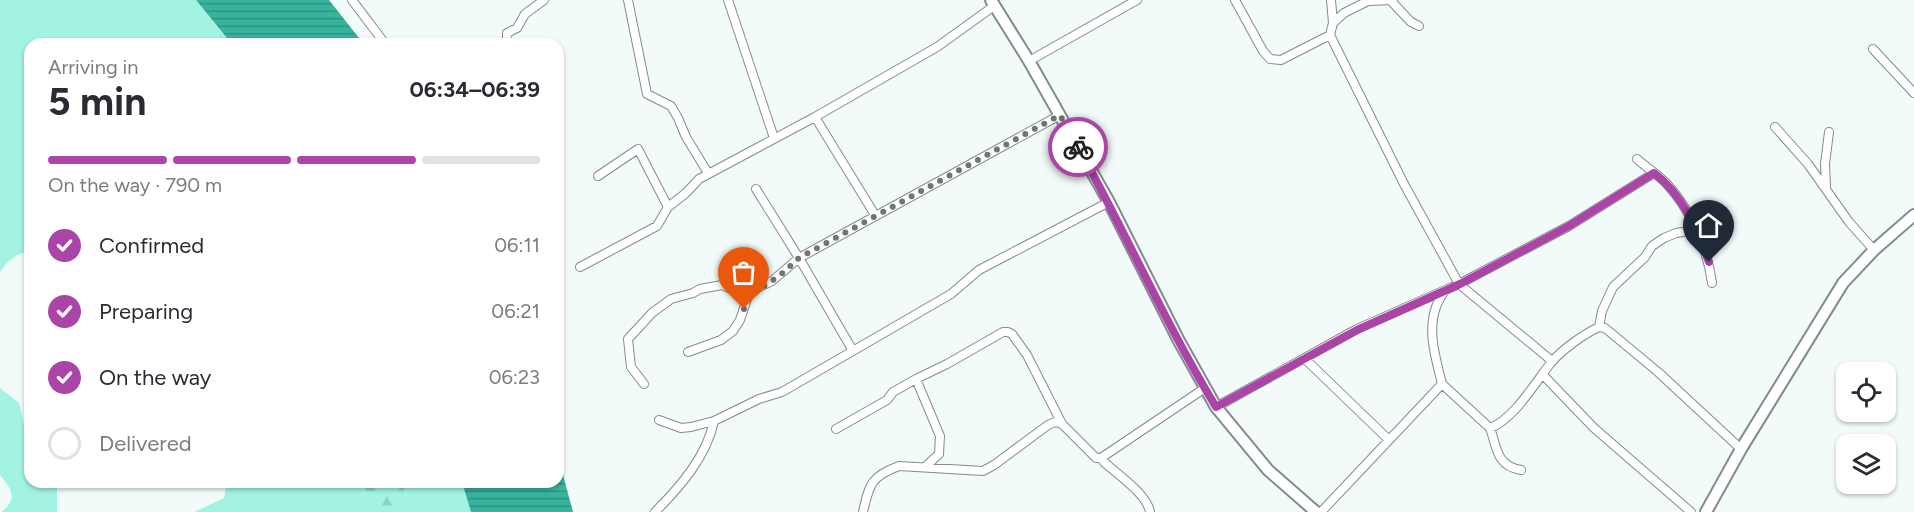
<!DOCTYPE html>
<meta charset="utf-8">
<style>
:root{--surface:#fff;--page:#f7f7f7;--text:#2b2b33;--muted:#7c7c81;--line:#e1e1e2;--accent:#ab44a7}
body{margin:0;font-family:Figtree,sans-serif;background:var(--page);color:var(--text);height:100vh;display:flex;flex-direction:column;font-size:22px;white-space:nowrap}
*{box-sizing:border-box;margin:0}
p{font-size:20px;color:var(--muted)}
.icon{flex:none;width:33px;height:33px;fill:none;stroke:currentColor;stroke-width:2;stroke-linecap:round;stroke-linejoin:round}
.map{position:relative;flex:1;overflow:hidden}
.sheet{position:absolute;left:24px;top:38px;width:540px;height:450px;display:flex;flex-direction:column;background:var(--surface);border-radius:18px;box-shadow:0 2px 4px #0004}
.sheet>*{flex:none}
.controls{position:absolute;left:1836px;top:362px;display:grid;gap:12px}
.controls a{display:grid;place-items:center;width:60px;height:60px;border-radius:12px;background:var(--surface);box-shadow:0 2px 4px #0004;font-size:30px}
.pin{position:absolute;display:grid;place-items:center;width:51px;height:51px;color:#fff;margin:-62px -26px;border-radius:50% 50% 50% 0;rotate:-45deg;box-shadow:0 0 6px #0007}
.pin .icon{rotate:45deg}
.courier{position:absolute;display:grid;place-items:center;width:60px;height:60px;margin:-30px;border:4px solid #ab44a7;border-radius:50%;background:#fff;color:#222;box-shadow:0 2px 8px #0007}
.summary em{font-style:normal;font-weight:700}
.summary div{display:flex;flex-direction:column-reverse}
.summary{display:flex;align-items:center;justify-content:space-between;height:102px;padding:0 24px}
h1{font-size:39px;font-weight:700;line-height:45px}
.bar{display:grid;grid-template-columns:repeat(4,1fr);gap:9px 6px;align-content:center;height:72px;padding:0 24px}
.bar i{height:8px;border-radius:4px;background:var(--line)}
.bar .current{background:var(--accent)}
.bar p{grid-column:span 4}
ol{padding:0 24px;list-style:none}
li{display:flex;align-items:center;gap:18px;height:66px}
li p{margin-inline-start:auto}
li .icon{padding:6px;border-radius:50%;background:var(--accent);color:#fff;stroke-width:4}
li:last-child{color:var(--muted)}
li i{width:33px;height:33px;border:3px solid var(--line);border-radius:50%}
.map>svg:first-child{display:block}
</style>
<div class="map">
<svg width="1914" height="512" viewBox="0 0 1914 512">
<defs>
<pattern id="forest-firs" width="22" height="20" patternUnits="userSpaceOnUse" patternTransform="scale(1.5)"><rect width="22" height="20" fill="#a2f3e1"/><path d="M5 1l3.5 6h-7zM16 11l3.5 6h-7z" fill="#8cd1c1"/></pattern>
<pattern id="water-rules" width="6" height="5" patternUnits="userSpaceOnUse" patternTransform="scale(1.5)"><rect width="6" height="5" fill="#37b39e"/><path d="M0 2.5h6" fill="none" stroke="#2f9281"/></pattern>
</defs>
<rect width="100%" height="100%" fill="#f2fbf9"/>
<path fill="#a2f3e1" d="M 0,0 L 196,0 L 231,43 L 30,44 L 30,252 C 18,252 5,262 0,273 Z
M 0,388 L 19,403 L 24,425 L 30,433 L 30,482 L 57,482 L 57,512 L 1,512 C 18,500 12,489 0,475 Z
M 227,482 C 234,482 241,481 247,482 C 258,483 266,488 276,482 L 363,482 L 364,487 L 360,512 L 194,512 L 224,498 Z
M 403,482 L 462,482 L 471,512 L 409,512 Z"/>
<path fill="url(#forest-firs)" d="M 363,482 L 403,482 L 409,512 L 360,512 L 364,487 Z"/>
<path fill="url(#water-rules)" d="M 196,0 L 329,0 L 363,43 L 231,43 Z
M 558,456 L 573,512 L 471,512 L 462,482 L 558,482 Z"/>
<g fill="none" stroke-linecap="round" stroke-linejoin="round">
<defs>
<path id="street" d="M 352,0 L 383,41
M 628,0 L 647,94 L 671,106 L 678,118 L 686,137 L 708,173
M 728,0 L 774,138
M 1235,0 L 1263,51 L 1270,59 L 1281,60 L 1330,35 L 1404,184 L 1459,284 L 1552,361
M 1391,1 L 1411,22 L 1419,26
M 1333,23 L 1344,13 L 1368,1 L 1393,0
M 1330,35 L 1333,23 L 1331,0
M 507,44 L 507,33 L 517,28 L 525,14 L 544,0
M 1873,49 L 1914,93
M 1029,61 L 1137,0
M 815,117 L 875,215
M 1775,127 L 1808,164 L 1849,222 L 1874,250
M 1637,159 C 1646,167 1657,174 1666,183 C 1691,210 1707,247 1712,283
M 598,176 L 638,149 L 668,207
M 1826,186 L 1825,164 L 1829,132
M 756,189 L 799,258 L 853,351
M 580,267 L 657,226 L 668,207 L 686,193 L 699,179 L 815,117 L 937,47 L 994,6
M 1599,327 L 1602,311 L 1613,287 L 1645,257 L 1652,246 L 1664,238 L 1676,233 L 1697,230
M 688,352 L 721,340 L 733,331 L 740,320 L 748,296 L 759,287 L 772,281 L 799,258 L 1060,115
M 1304,358 L 1389,440
M 1543,375 L 1594,428 L 1691,512
M 916,379 L 940,436 L 939,454 L 924,468
M 644,384 L 631,367 L 628,339 L 652,313 L 671,299 L 693,293 L 700,289 L 722,285 L 748,296
M 1442,384 C 1436,359 1427,332 1436,307 C 1438,301 1442,295 1445,290
M 1216,407 L 1357,329 L 1459,284 L 1569,226 L 1654,173
M 659,420 L 681,428 L 691,427 L 714,421 L 759,399 L 782,392 L 951,294 L 979,270 L 1109,202
M 1490,428 C 1497,447 1496,466 1521,470
M 836,429 L 887,400 L 893,392 L 916,379 L 947,364 L 1003,332 L 1008,332 L 1012,334 L 1027,355 L 1062,424
M 655,512 C 680,487 707,456 714,421
M 863,512 C 869,485 871,476 899,466 L 983,471 L 994,465 L 1048,425 L 1055,422 L 1062,424 L 1096,458 L 1101,458
M 1150,512 C 1147,494 1117,474 1104,462 L 1101,458 L 1205,388
M 1321,512 L 1442,384 L 1490,428 C 1513,420 1535,383 1550,364 C 1561,350 1584,334 1599,327 L 1605,328 L 1658,372 L 1741,449"/>
<path id="secondary" d="M 991,0 L 1029,61 L 1109,202 L 1179,341 L 1216,407 L 1268,470 L 1316,512
M 1706,512 L 1741,449 L 1843,283 L 1874,250 L 1914,215"/>
</defs>
<use href="#street" stroke="#838c8a" stroke-width="10"/>
<use href="#secondary" stroke="#838c8a" stroke-width="14"/>
<use href="#street" stroke="#fff" stroke-width="8"/>
<use href="#secondary" stroke="#fff" stroke-width="10"/>
</g>
<g fill="none" stroke-linecap="round" stroke-linejoin="round">
<path stroke="#717674" stroke-width="6" stroke-dasharray="0 10.8" d="M 744,309 C 751,287 757,292 773,280 C 783,274 791,265 799,258 L 1060,115 L 1078,147"/>
<path stroke="#ab44a7" stroke-width="8" d="M 1078,147 C 1126,233 1165,323 1216,407 L 1357,330 L 1460,284 L 1569,226 L 1654,173 C 1683,195 1697,229 1709,262"/>
</g>
</svg>
<div class="controls">
<a><svg class="icon" aria-label="locate" viewBox="0 0 24 24"><circle cx="12" cy="12" r="6"/><path d="M12 2v4M12 18v4M2 12h4M18 12h4"/></svg></a>
<a><svg class="icon" aria-label="layers" viewBox="0 0 24 24"><path d="M12 4l9 5-9 5-9-5zM3 14l9 5 9-5"/></svg></a>
</div>
<div class="pin" style="left:744px;top:309px;background:#ea580c"><svg class="icon" aria-label="bag" viewBox="0 0 24 24"><path d="M5 8h14l-1 12H6zM9 8a3 3 0 0 1 6 0"/></svg></div>
<div class="pin" style="left:1709px;top:262px;background:#1f2937"><svg class="icon" aria-label="home" viewBox="0 0 24 24"><path d="M3 11l9-7 9 7M6 9v11h12V9"/></svg></div>
<div class="courier" style="left:1078px;top:147px"><svg class="icon" aria-label="bike" viewBox="0 0 24 24"><circle cx="6" cy="16" r="4"/><circle cx="18" cy="16" r="4"/><path d="M6 16l4-8h5l3 8M10 8l3 8H6M13 5h3"/></svg></div>
<section class="sheet">
<div class="summary"><div><h1>5 min</h1><p>Arriving in</p></div><em>06:34–06:39</em></div>
<div class="bar"><i class="current"></i><i class="current"></i><i class="current"></i><i></i><p>On the way · 790 m</p></div>
<ol>
<li><svg class="icon" aria-label="check" viewBox="0 0 24 24"><path d="M5 12l5 5 9-10"/></svg>Confirmed<p>06:11</p></li>
<li><svg class="icon" aria-label="check" viewBox="0 0 24 24"><path d="M5 12l5 5 9-10"/></svg>Preparing<p>06:21</p></li>
<li><svg class="icon" aria-label="check" viewBox="0 0 24 24"><path d="M5 12l5 5 9-10"/></svg>On the way<p>06:23</p></li>
<li><i></i>Delivered</li>
</ol>
</section>
</div>
